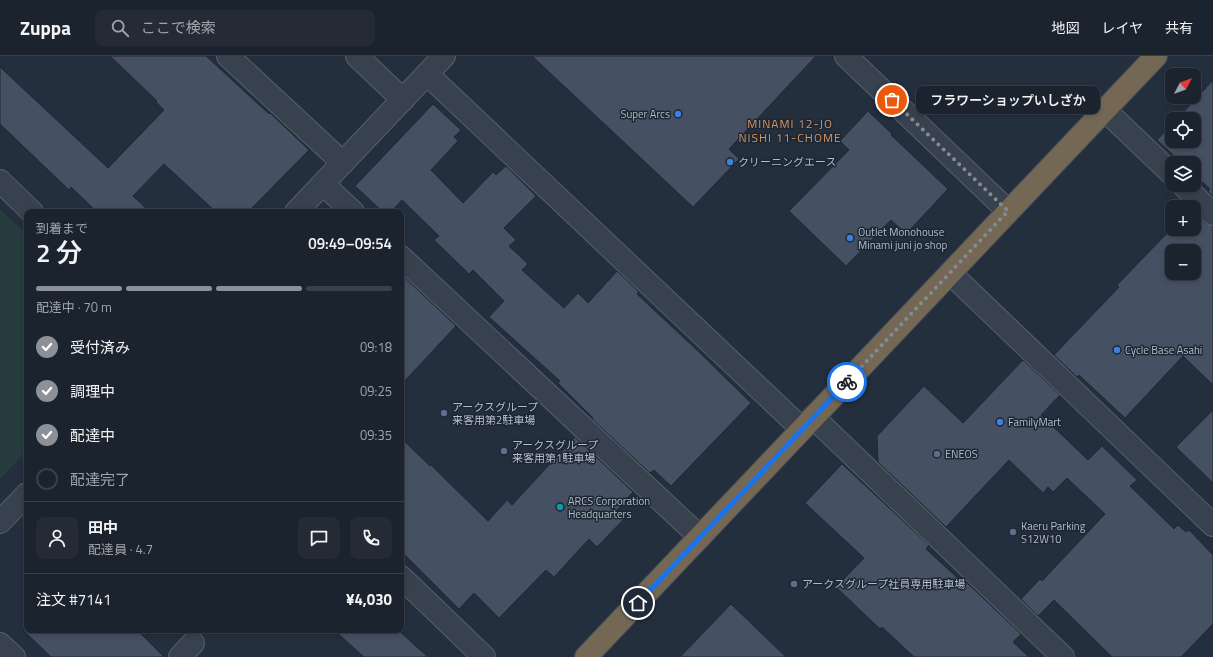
<!DOCTYPE html>
<html lang="ja">
<meta charset="utf-8">
<style>
:root{--surface:#1b232e;--page:#242b36;--text:#f1f3f6;--muted:#a0a4aa;--line:#39404a;--accent:#8c9099}
body{margin:0;font-family:"Titillium Web","Noto Sans JP",sans-serif;background:var(--page);color:var(--text);height:100vh;display:flex;flex-direction:column;font-size:15px;white-space:nowrap}
*{box-sizing:border-box;margin:0}
p{font-size:13px;color:var(--muted)}
.icon{flex:none;width:22px;height:22px;fill:none;stroke:currentColor;stroke-width:2;stroke-linecap:round;stroke-linejoin:round}
.map{position:relative;flex:1;overflow:hidden}
.drawer{position:absolute;left:24px;top:153px;width:380px;height:424px;display:flex;flex-direction:column;background:var(--surface);border-radius:8px;box-shadow:0 2px 6px #0003,0 0 0 1px var(--line)}
.drawer>*{flex:none}
.needle{width:26px;rotate:49deg}
.fabs{position:absolute;left:1165px;top:12px;display:grid;gap:8px}
.fabs a{display:grid;place-items:center;width:36px;height:36px;border-radius:8px;background:var(--surface);box-shadow:0 2px 6px #0003,0 0 0 1px var(--line);font-size:20px}
.pin{position:absolute;display:grid;place-items:center;width:34px;height:34px;color:#fff;margin:-17px;border:2px solid #fff;border-radius:50%;box-shadow:0 1px 4px #0007}
.courier{position:absolute;display:grid;place-items:center;width:40px;height:40px;margin:-20px;border:3px solid #1a73e8;border-radius:50%;background:#fff;color:#222;box-shadow:0 1px 5px #0007}
.bubble{position:absolute;height:28px;border-radius:8px;background:var(--surface);box-shadow:0 2px 6px #0003,0 0 0 1px var(--line);font-size:13px;font-weight:600;line-height:28px;text-align:center}
.headline em{font-style:normal;font-weight:600}
.headline div{display:flex;flex-direction:column-reverse}
.headline{display:flex;align-items:center;justify-content:space-between;height:68px;padding:0 12px}
h1{font-size:26px;font-weight:600;line-height:30px}
.bar{display:grid;grid-template-columns:repeat(4,1fr);gap:6px 4px;align-content:center;height:48px;padding:0 12px}
.bar i{height:5px;border-radius:3px;background:var(--line)}
.bar .active{background:var(--accent)}
.bar p{grid-column:span 4}
.line{display:flex;align-items:center;gap:10px;padding:0 12px;border-top:1px solid var(--line)}
.line div{flex:1}
.round{display:grid;place-items:center;flex:none;width:42px;height:42px;border-radius:8px;background:var(--page)}
ol{padding:0 12px;list-style:none}
li{display:flex;align-items:center;gap:12px;height:44px}
li p{margin-inline-start:auto}
li .icon{padding:4px;border-radius:50%;background:var(--accent);color:#fff;stroke-width:4}
li:last-child{color:var(--muted)}
li i{width:22px;height:22px;border:2px solid var(--line);border-radius:50%}
header{display:flex;align-items:center;gap:24px;box-sizing:border-box;height:56px;padding:0 20px;background:var(--surface);border-bottom:1px solid var(--line)}
header strong{font-size:19px}
nav{display:flex;gap:22px;margin-inline-start:auto;font-size:14px}
.search{width:280px;height:36px;background:var(--page);display:flex;align-items:center;gap:10px;box-sizing:border-box;padding:0 14px;border-radius:8px;color:var(--muted);font-size:15px}
.map>svg:first-child{display:block}
</style>
<header>
<strong>Zuppa</strong>
<div class="search"><svg class="icon" aria-label="search" viewBox="0 0 24 24"><circle cx="10" cy="10" r="6"/><path d="M15 15l6 6"/></svg>ここで検索</div>
<nav><a>地図</a><a>レイヤ</a><a>共有</a></nav>
</header>
<div class="map">
<svg width="1213" height="601" viewBox="0 0 1213 601">
<rect width="100%" height="100%" fill="#242f3e"/>
<path fill="#263c3f" d="M 0,153 L 27,179 L 27,394 L 0,423 Z"/>
<path fill="#455162" stroke="#1f2835" fill-rule="evenodd" d="M 110,0 L 206,0 L 269,58 L 270,57 L 309,94 L 248,156 L 216,156 L 164,108 L 133,140 L 150,156 L 97,156 L 71,131 L 69,134 L 0,68 L 0,11 L 108,112 L 164,54 L 156,46 L 157,45 Z
M 532,0 L 816,0 L 729,93 L 739,103 L 693,151 Z
M 1213,24 L 1213,141 L 1208,135 L 1210,133 L 1194,118 L 1194,107 L 1182,107 L 1157,84 L 1172,68 L 1172,85 L 1194,85 L 1194,63 L 1177,63 Z
M 433,48 L 461,74 L 454,81 L 458,85 L 431,114 L 463,147 L 493,116 L 496,119 L 506,110 L 536,140 L 504,172 L 516,184 L 509,190 L 528,208 L 522,214 L 564,252 L 578,237 L 588,247 L 617,215 L 639,236 L 637,238 L 700,297 L 751,347 L 671,430 L 654,414 L 650,417 L 592,363 L 593,362 L 558,327 L 560,325 L 489,261 L 504,245 L 473,214 L 469,218 L 434,184 L 439,180 L 402,144 L 391,156 L 383,156 L 355,130 Z
M 868,55 L 892,78 L 891,79 L 948,133 L 906,178 L 891,164 L 846,210 L 789,155 L 849,94 L 840,85 Z
M 1194,157 L 1205,167 L 1213,170 L 1213,329 L 1183,300 L 1125,362 L 1079,319 L 1077,321 L 1054,299 L 1119,231 L 1117,229 L 1172,172 L 1194,173 ZM 1172,195 L 1194,195 L 1194,217 L 1172,217 Z
M 401,218 L 456,270 L 401,329 Z
M 1023,304 L 1060,339 L 1041,359 L 1088,404 L 1102,390 L 1137,424 L 1130,430 L 1174,473 L 1178,469 L 1186,476 L 1189,474 L 1213,499 L 1213,568 L 1181,601 L 1112,601 L 1054,544 L 1038,560 L 1021,543 L 1040,523 L 1042,525 L 1105,458 L 1067,422 L 1053,436 L 1048,431 L 1043,437 L 1009,404 L 946,471 L 878,406 L 877,380 L 924,330 L 963,367 Z
M 1213,354 L 1213,427 L 1176,391 Z
M 575,381 L 633,436 L 617,454 L 625,462 L 597,491 L 589,483 L 554,521 L 546,514 L 499,562 L 474,537 L 459,553 L 401,495 L 401,382 L 430,410 L 431,409 L 488,465 L 507,444 L 512,449 Z
M 842,408 L 929,489 L 926,493 L 962,526 L 964,524 L 1021,578 L 1013,586 L 1029,601 L 914,601 L 882,571 L 880,573 L 836,531 L 864,502 L 805,447 Z
M 731,548 L 786,601 L 680,601 Z
M 23,574 L 137,574 L 164,601 L 51,601 Z
M 334,574 L 398,574 L 428,601 L 364,601 Z"/>
<g fill="none" stroke-linecap="round" stroke-linejoin="round">
<defs>
<path id="minor" d="M 228,0 L 343,107
M 357,0 L 403,44
M 846,0 L 1008,155
M 427,18 L 802,373
M 1105,54 L 1172,118
M 0,125 L 32,156
M 323,128 L 353,156
M 1183,129 L 1213,158
M 296,156 L 444,0
M 401,201 L 700,481
M 950,217 L 1213,469
M 813,361 L 1063,601
M 0,466 L 27,438
M 401,521 L 484,601
M 0,588 L 14,601
M 180,601 L 193,587"/>
<path id="highway" d="M 586,601 L 1156,0"/>
</defs>
<use href="#minor" stroke="#565f6c" stroke-width="24"/>
<use href="#highway" stroke="#434c59" stroke-width="24"/>
<use href="#minor" stroke="#38414e" stroke-width="22"/>
<use href="#highway" stroke="#746855" stroke-width="22"/>
</g>
<g fill="none" stroke-linecap="round" stroke-linejoin="round">
<path stroke="#828b98" stroke-width="4" stroke-dasharray="0 7.2" d="M 847,326 L 1008,155 L 892,44"/>
<path stroke="#1a73e8" stroke-width="5" d="M 638,547 L 847,326"/>
</g>
<g fill="#3f7fe0" stroke="#1d2633" stroke-width="1.5">
<circle cx="678" cy="58" r="4"/>
<circle cx="730" cy="106" r="4"/>
<circle cx="850" cy="182" r="4"/>
<circle cx="1117" cy="294" r="4"/>
<circle cx="1000" cy="366" r="4"/>
</g>
<g fill="#5c6f8a" stroke="#1d2633" stroke-width="1.5">
<circle cx="444" cy="357" r="4"/>
<circle cx="504" cy="395" r="4"/>
<circle cx="937" cy="398" r="4"/>
<circle cx="1013" cy="476" r="4"/>
<circle cx="794" cy="528" r="4"/>
</g>
<circle fill="#0f9aa8" stroke="#1d2633" stroke-width="1.5" cx="560" cy="451" r="4"/>
<g text-anchor="middle" dominant-baseline="central" stroke-width="3" stroke-linejoin="round" paint-order="stroke">
<g font-size="11" fill="#b4bcc9" stroke="#1d2633" text-anchor="start">
<text x="670" y="58" text-anchor="end">Super Arcs</text>
<text x="738" y="106">クリーニングエース</text>
<text x="858" y="176">Outlet Monohouse<tspan x="858" dy="13">Minami juni jo shop</tspan></text>
<text x="1125" y="294">Cycle Base Asahi</text>
<text x="452" y="351">アークスグループ<tspan x="452" dy="13">来客用第2駐車場</tspan></text>
<text x="1008" y="366">FamilyMart</text>
<text x="512" y="389">アークスグループ<tspan x="512" dy="13">来客用第1駐車場</tspan></text>
<text x="945" y="398">ENEOS</text>
<text x="568" y="445">ARCS Corporation<tspan x="568" dy="13">Headquarters</tspan></text>
<text x="1021" y="470">Kaeru Parking<tspan x="1021" dy="13">S12W10</tspan></text>
<text x="802" y="528">アークスグループ社員専用駐車場</text>
</g>
<g font-size="12" letter-spacing="1" fill="#d59563" stroke="#1d2633">
<text x="790" y="67">MINAMI 12-JO<tspan x="790" dy="14">NISHI 11-CHOME</tspan></text>
</g>
</g>
</svg>
<div class="fabs">
<a><svg class="needle" viewBox="-14 -14 28 28"><path d="M0-13l5 13h-10z" fill="#e53935"/><path d="M0 13l5-13h-10z" fill="#a0a4aa"/></svg></a>
<a><svg class="icon" aria-label="locate" viewBox="0 0 24 24"><circle cx="12" cy="12" r="6"/><path d="M12 2v4M12 18v4M2 12h4M18 12h4"/></svg></a>
<a><svg class="icon" aria-label="layers" viewBox="0 0 24 24"><path d="M12 4l9 5-9 5-9-5zM3 14l9 5 9-5"/></svg></a>
<a>+</a>
<a>−</a>
</div>
<div class="pin" style="left:892px;top:44px;background:#ea580c"><svg class="icon" aria-label="bag" viewBox="0 0 24 24"><path d="M5 8h14l-1 12H6zM9 8a3 3 0 0 1 6 0"/></svg></div>
<div class="pin" style="left:638px;top:547px;background:#1f2937"><svg class="icon" aria-label="home" viewBox="0 0 24 24"><path d="M3 11l9-7 9 7M6 9v11h12V9"/></svg></div>
<div class="courier" style="left:847px;top:326px"><svg class="icon" aria-label="bike" viewBox="0 0 24 24"><circle cx="6" cy="16" r="4"/><circle cx="18" cy="16" r="4"/><path d="M6 16l4-8h5l3 8M10 8l3 8H6M13 5h3"/></svg></div>
<div class="bubble" style="left:916px;top:30px;width:184px">フラワーショップいしざか</div>
<section class="drawer">
<div class="headline"><div><h1>2 分</h1><p>到着まで</p></div><em>09:49–09:54</em></div>
<div class="bar"><i class="active"></i><i class="active"></i><i class="active"></i><i></i><p>配達中 · 70 m</p></div>
<ol>
<li><svg class="icon" aria-label="check" viewBox="0 0 24 24"><path d="M5 12l5 5 9-10"/></svg>受付済み<p>09:18</p></li>
<li><svg class="icon" aria-label="check" viewBox="0 0 24 24"><path d="M5 12l5 5 9-10"/></svg>調理中<p>09:25</p></li>
<li><svg class="icon" aria-label="check" viewBox="0 0 24 24"><path d="M5 12l5 5 9-10"/></svg>配達中<p>09:35</p></li>
<li><i></i>配達完了</li>
</ol>
<div class="line" style="height:72px"><a class="round"><svg class="icon" aria-label="person" viewBox="0 0 24 24"><circle cx="12" cy="8" r="4"/><path d="M4 21q1-7 8-7t8 7"/></svg></a><div><b>田中</b><p>配達員 · 4.7</p></div><a class="round"><svg class="icon" aria-label="chat" viewBox="0 0 24 24"><path d="M4 5h16v11H9l-5 4z"/></svg></a><a class="round"><svg class="icon" aria-label="phone" viewBox="0 0 24 24"><path d="M5 4h4l2 5-3 2q2 4 5 5l2-3 5 2v4C11 20 4 13 5 4z"/></svg></a></div>
<div class="line" style="height:52px"><div>注文 #7141</div><b>¥4,030</b></div>
</section>
</div>
